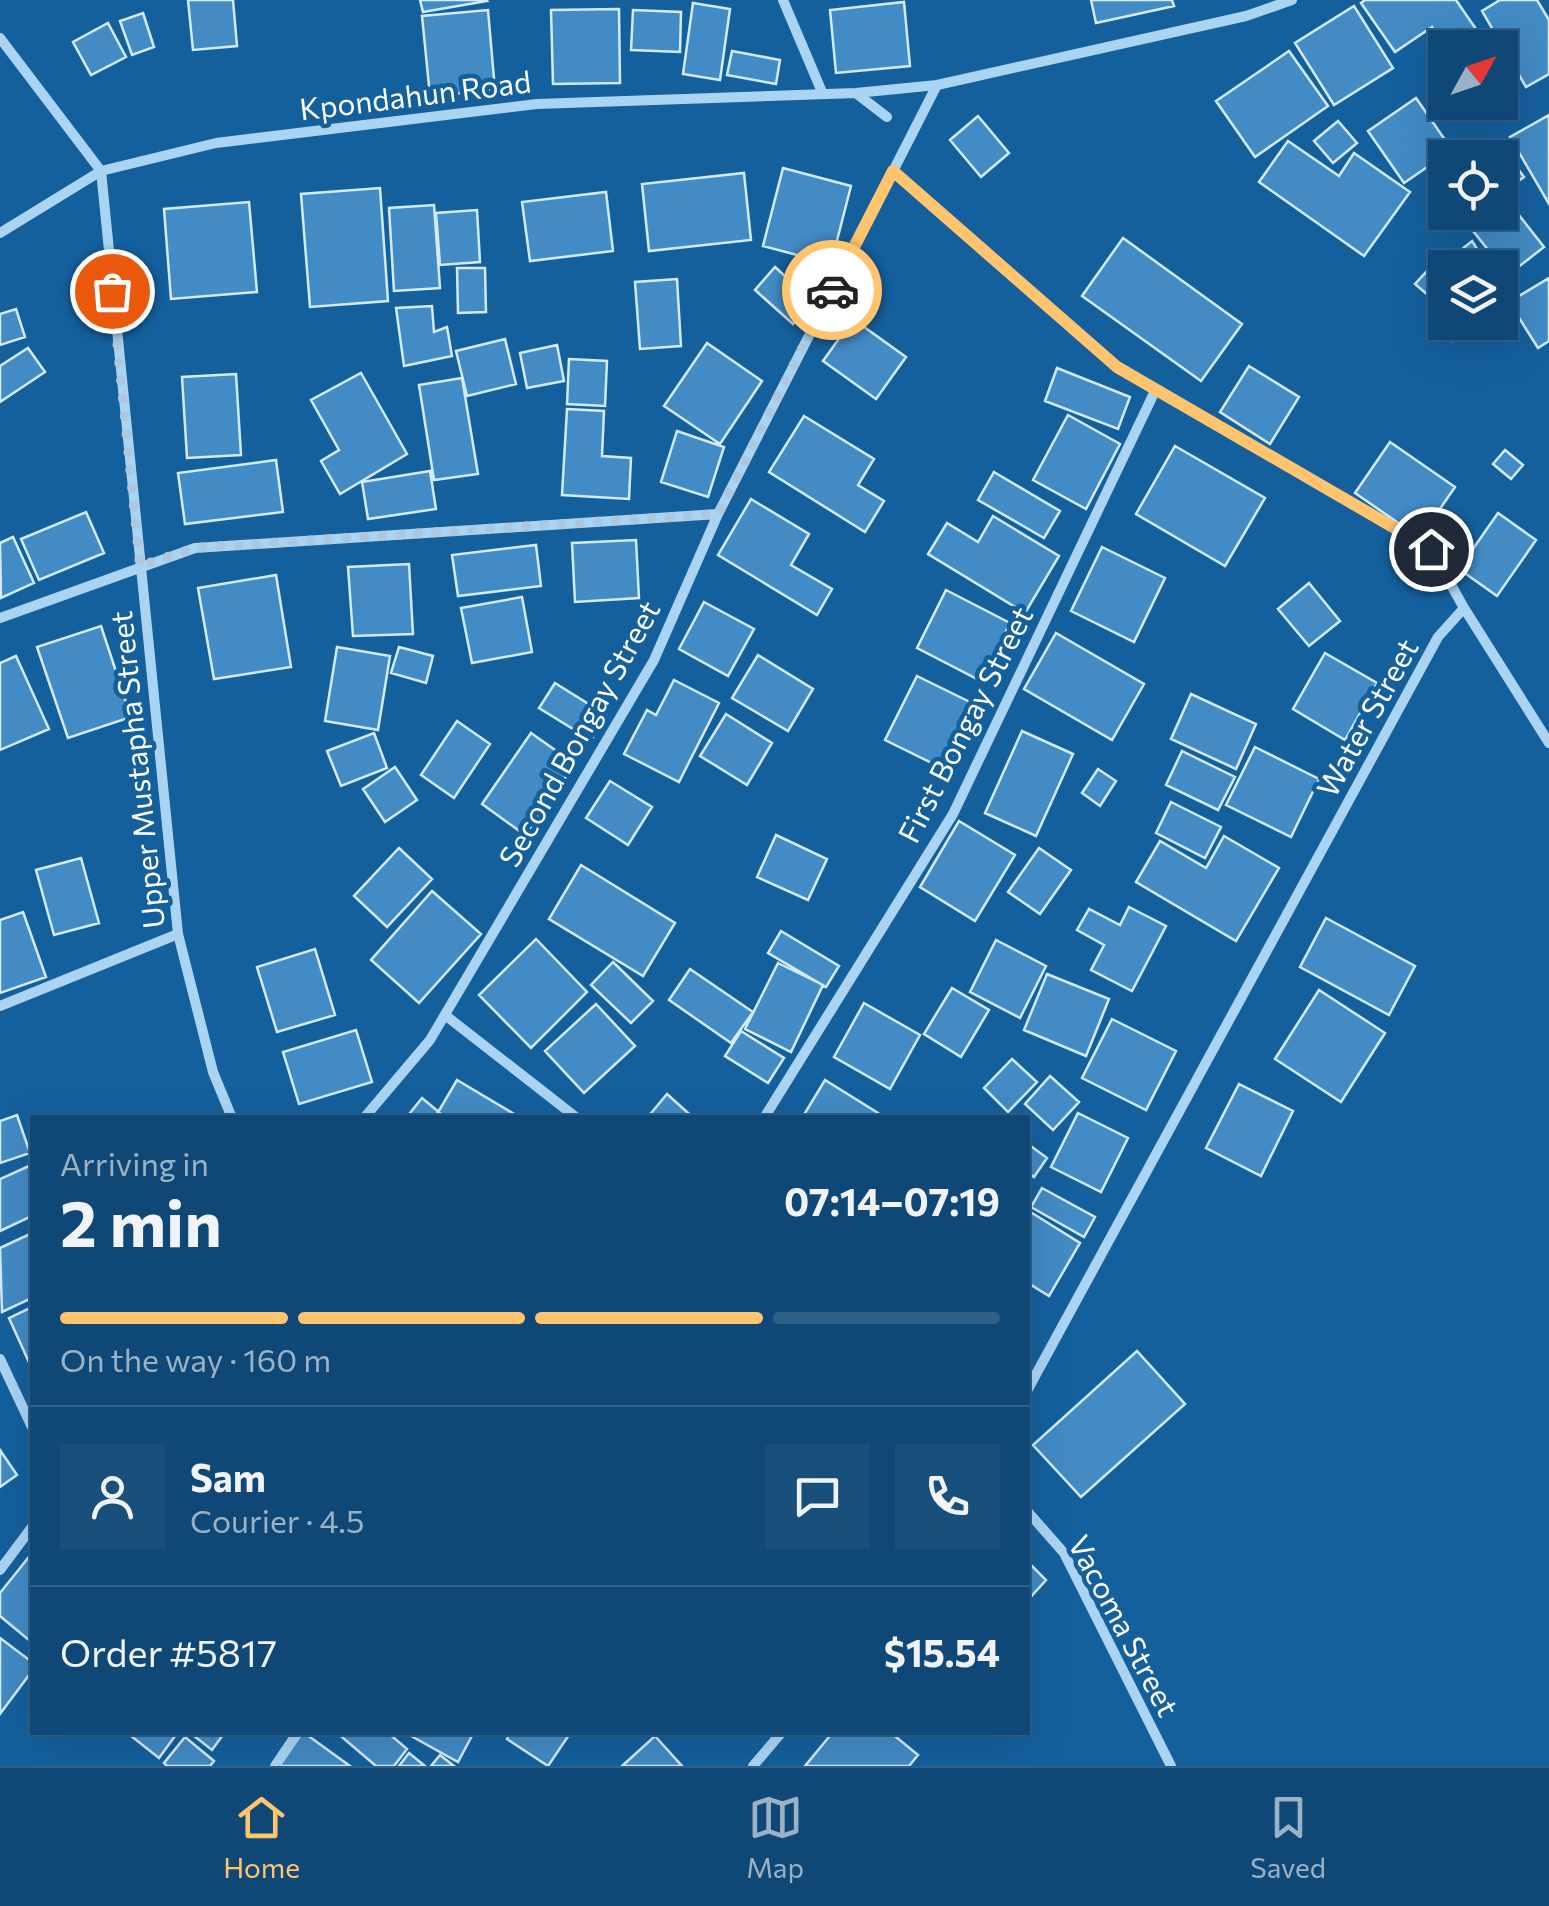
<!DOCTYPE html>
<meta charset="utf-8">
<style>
:root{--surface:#0f4876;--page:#184f7b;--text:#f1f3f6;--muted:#9bb2c5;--line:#2f6088;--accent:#ffc46d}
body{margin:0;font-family:Commissioner,sans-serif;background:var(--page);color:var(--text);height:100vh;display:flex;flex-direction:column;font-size:38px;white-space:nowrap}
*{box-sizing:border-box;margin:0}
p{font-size:32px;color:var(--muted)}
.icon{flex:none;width:55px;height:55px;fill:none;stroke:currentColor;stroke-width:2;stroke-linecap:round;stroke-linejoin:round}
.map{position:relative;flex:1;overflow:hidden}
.sheet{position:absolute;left:30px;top:1115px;width:1000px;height:620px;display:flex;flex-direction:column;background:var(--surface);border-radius:0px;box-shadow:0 10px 40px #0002,0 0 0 2px var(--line)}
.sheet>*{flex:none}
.needle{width:65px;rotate:50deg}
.fabs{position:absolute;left:1428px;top:30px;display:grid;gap:20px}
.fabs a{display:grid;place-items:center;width:90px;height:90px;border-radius:0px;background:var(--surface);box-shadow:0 10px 40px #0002,0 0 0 2px var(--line);font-size:50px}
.pin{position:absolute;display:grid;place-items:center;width:85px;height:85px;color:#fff;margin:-42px;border:5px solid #fff;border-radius:50%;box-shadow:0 2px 10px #0007}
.courier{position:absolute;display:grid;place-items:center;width:100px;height:100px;margin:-50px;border:8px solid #ffc46d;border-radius:50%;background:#fff;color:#222;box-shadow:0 2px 12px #0007}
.summary em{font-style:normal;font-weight:700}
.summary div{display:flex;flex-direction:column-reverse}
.summary{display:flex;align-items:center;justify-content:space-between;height:170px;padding:0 30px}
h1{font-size:65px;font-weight:700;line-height:75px}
.bar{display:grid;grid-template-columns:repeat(4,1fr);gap:15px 10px;align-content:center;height:120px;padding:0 30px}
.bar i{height:12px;border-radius:8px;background:var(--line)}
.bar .selected{background:var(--accent)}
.bar p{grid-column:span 4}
.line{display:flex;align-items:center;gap:25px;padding:0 30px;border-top:2px solid var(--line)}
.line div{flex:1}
.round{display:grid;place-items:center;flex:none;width:105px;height:105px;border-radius:0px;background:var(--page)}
.menu{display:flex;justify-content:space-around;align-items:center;height:140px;border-top:2px solid var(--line);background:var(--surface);font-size:28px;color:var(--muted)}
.menu a{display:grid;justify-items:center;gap:5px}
.menu .selected{color:var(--accent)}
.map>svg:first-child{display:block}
</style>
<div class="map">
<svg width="1549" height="1766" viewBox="0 0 1549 1766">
<rect width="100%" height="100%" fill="#14609d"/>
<path fill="#428bc5" stroke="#d3ebfd" stroke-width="2.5" d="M 188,0 L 233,0 L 237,46 L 193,50 Z
M 420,0 L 486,0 L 487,1 L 423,12 Z
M 1091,0 L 1172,0 L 1174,6 L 1096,23 Z
M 1365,0 L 1456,0 L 1489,48 L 1446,48 L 1432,27 L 1395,52 L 1361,3 Z
M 1500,0 L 1537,0 L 1549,20 L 1549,74 L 1526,87 L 1482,11 Z
M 904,2 L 910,66 L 836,73 L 830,10 Z
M 693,3 L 730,9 L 720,80 L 683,74 Z
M 1354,6 L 1393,68 L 1334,105 L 1295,43 Z
M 619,9 L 620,83 L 553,84 L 551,10 Z
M 488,10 L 495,90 L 430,96 L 422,16 Z
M 633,10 L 681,12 L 680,52 L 631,50 Z
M 143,13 L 154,47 L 132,55 L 120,21 Z
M 108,23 L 126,57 L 91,75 L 73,42 Z
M 732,51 L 780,60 L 776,84 L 727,75 Z
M 1289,51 L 1328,106 L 1255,157 L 1216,101 Z
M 1416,98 L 1452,150 L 1404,183 L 1368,131 Z
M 1549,115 L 1549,204 L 1510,137 Z
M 978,116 L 1009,153 L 981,177 L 950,140 Z
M 1338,121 L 1357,143 L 1333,163 L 1314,141 Z
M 1288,141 L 1339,176 L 1354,153 L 1410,192 L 1364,256 L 1259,182 Z
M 1506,153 L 1524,177 L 1503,192 L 1500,188 L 1500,158 Z
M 783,168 L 851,186 L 831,264 L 763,246 Z
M 744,173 L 751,240 L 649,251 L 642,184 Z
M 380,188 L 388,301 L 310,307 L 301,194 Z
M 1500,191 L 1544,247 L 1508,275 L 1458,212 L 1500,212 Z
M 606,192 L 613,251 L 530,261 L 522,202 Z
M 249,202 L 257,292 L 171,299 L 164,209 Z
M 434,205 L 440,288 L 394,291 L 389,208 Z
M 477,210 L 480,262 L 440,265 L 436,213 Z
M 1123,238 L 1242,324 L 1201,381 L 1082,296 Z
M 1472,241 L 1489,268 L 1445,268 L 1445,285 L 1434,272 Z
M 775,267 L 813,302 L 793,324 L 755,290 Z
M 457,268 L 485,268 L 486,312 L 458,313 Z
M 1428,270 L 1442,281 L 1429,296 L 1415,284 Z
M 1549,278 L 1549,341 L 1538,348 L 1509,302 Z
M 677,279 L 681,346 L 640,349 L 635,282 Z
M 432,306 L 434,332 L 447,327 L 452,356 L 404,366 L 396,308 Z
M 16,309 L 25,337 L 0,345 L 0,314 Z
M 1445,317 L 1445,322 L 1464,322 L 1468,327 L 1452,341 L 1438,324 Z
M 853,319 L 906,357 L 876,399 L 823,361 Z
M 505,339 L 516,384 L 467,396 L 456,351 Z
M 707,343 L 762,381 L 720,444 L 664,406 Z
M 557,345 L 564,381 L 527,388 L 520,353 Z
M 28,348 L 45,372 L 0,402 L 0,366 Z
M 569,359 L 607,361 L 605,406 L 567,404 Z
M 1249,366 L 1299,397 L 1270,444 L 1220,412 Z
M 1057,368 L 1130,397 L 1118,429 L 1045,401 Z
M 361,373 L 407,454 L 340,494 L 321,461 L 339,450 L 311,400 Z
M 236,374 L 241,455 L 187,458 L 182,377 Z
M 462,378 L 478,474 L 434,480 L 419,385 Z
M 567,409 L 604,411 L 602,456 L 631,458 L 629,499 L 562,495 Z
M 1068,415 L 1120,444 L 1086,509 L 1033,480 Z
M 804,416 L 874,459 L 858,485 L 884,501 L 865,532 L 769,472 Z
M 677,431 L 724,447 L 708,497 L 661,482 Z
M 1390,442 L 1455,487 L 1420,538 L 1355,493 Z
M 1175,446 L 1265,498 L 1225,566 L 1136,514 Z
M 1505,450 L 1523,465 L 1511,479 L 1493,464 Z
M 276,460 L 283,512 L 185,524 L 178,473 Z
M 430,471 L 436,509 L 368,519 L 362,482 Z
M 994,472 L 1060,511 L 1044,538 L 978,500 Z
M 751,499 L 809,534 L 791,565 L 832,589 L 817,615 L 718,555 Z
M 86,512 L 104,553 L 39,580 L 21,539 Z
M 1498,513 L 1536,540 L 1497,596 L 1459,569 Z
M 993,516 L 1059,556 L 1025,613 L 928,554 L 947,523 L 978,542 Z
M 13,537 L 34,583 L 1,598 L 0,543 Z
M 636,540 L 639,598 L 575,602 L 572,543 Z
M 536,545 L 541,586 L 458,596 L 452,555 Z
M 1102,547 L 1165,578 L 1134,642 L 1071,611 Z
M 409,564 L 413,634 L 353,636 L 348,567 Z
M 276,575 L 291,667 L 214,679 L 198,588 Z
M 1309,583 L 1340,621 L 1309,646 L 1278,609 Z
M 946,590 L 1010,623 L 981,681 L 917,648 Z
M 522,597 L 532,652 L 472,663 L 461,608 Z
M 704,602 L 754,629 L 728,676 L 679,649 Z
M 101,626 L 131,717 L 68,738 L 37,647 Z
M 1056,633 L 1144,684 L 1112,740 L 1024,689 Z
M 337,647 L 390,656 L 378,730 L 325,721 Z
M 399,647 L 433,656 L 426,683 L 391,673 Z
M 1325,653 L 1377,683 L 1345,740 L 1293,709 Z
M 758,655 L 813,689 L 788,731 L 732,698 Z
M 16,656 L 49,729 L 0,750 L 0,663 Z
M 917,676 L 980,707 L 948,771 L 885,740 Z
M 674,680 L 719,703 L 679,782 L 624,754 L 647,710 L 656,715 Z
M 555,683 L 606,715 L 591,740 L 539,708 Z
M 1191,694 L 1256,724 L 1236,769 L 1171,739 Z
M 726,714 L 772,743 L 747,785 L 700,756 Z
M 457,721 L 490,744 L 454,798 L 421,775 Z
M 1022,731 L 1073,754 L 1036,836 L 985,813 Z
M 374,733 L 387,768 L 341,786 L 327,751 Z
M 531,733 L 575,764 L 525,835 L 482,804 Z
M 1255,747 L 1319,779 L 1291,837 L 1226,805 Z
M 1182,751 L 1235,777 L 1218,810 L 1166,785 Z
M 395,767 L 417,800 L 385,822 L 363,789 Z
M 1098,769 L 1116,781 L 1100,806 L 1082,793 Z
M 610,781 L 652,807 L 628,845 L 586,818 Z
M 1171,802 L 1221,827 L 1205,858 L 1156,833 Z
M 959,821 L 1015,855 L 975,921 L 920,887 Z
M 776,835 L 827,859 L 808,900 L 757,877 Z
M 1224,836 L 1279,868 L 1236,941 L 1136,882 L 1160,841 L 1206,868 Z
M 399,848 L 432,879 L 387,927 L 354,896 Z
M 1039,848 L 1071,870 L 1040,914 L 1008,892 Z
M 81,858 L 99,923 L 54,935 L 36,870 Z
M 581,865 L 675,923 L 643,976 L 549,919 Z
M 432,891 L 481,934 L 419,1003 L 371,960 Z
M 1129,907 L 1166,926 L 1132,991 L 1091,970 L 1104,945 L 1077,930 L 1089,909 L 1120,925 Z
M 23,912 L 46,977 L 0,993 L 0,920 Z
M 1326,918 L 1415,966 L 1389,1015 L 1300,967 Z
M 781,931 L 839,966 L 826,987 L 768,953 Z
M 536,939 L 587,992 L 531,1048 L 479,995 Z
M 996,940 L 1046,966 L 1020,1018 L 970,992 Z
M 315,949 L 335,1015 L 277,1032 L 257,967 Z
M 613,962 L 653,1001 L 631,1023 L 591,985 Z
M 778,963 L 823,985 L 791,1052 L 745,1029 Z
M 690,969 L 753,1012 L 731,1043 L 669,1000 Z
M 1047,974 L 1109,999 L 1086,1056 L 1024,1030 Z
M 952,988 L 989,1010 L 961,1057 L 924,1034 Z
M 1319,990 L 1385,1033 L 1341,1102 L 1275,1059 Z
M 864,1003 L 920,1035 L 890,1089 L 834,1057 Z
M 596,1004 L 635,1046 L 584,1093 L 545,1051 Z
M 1112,1019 L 1176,1051 L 1146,1110 L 1082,1078 Z
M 356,1030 L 372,1082 L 299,1104 L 283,1052 Z
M 741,1031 L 784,1058 L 768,1083 L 725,1056 Z
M 1012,1059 L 1037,1082 L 1008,1112 L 984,1088 Z
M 1050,1076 L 1079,1102 L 1053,1130 L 1025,1104 Z
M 457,1080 L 516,1115 L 515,1118 L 442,1118 L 437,1114 Z
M 825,1080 L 878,1113 L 875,1118 L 802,1118 Z
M 1239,1084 L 1293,1111 L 1261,1176 L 1206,1148 Z
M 667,1094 L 687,1112 L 694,1118 L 647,1118 Z
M 422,1098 L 446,1118 L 406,1118 Z
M 1078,1113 L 1128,1138 L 1101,1192 L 1051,1167 Z
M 17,1115 L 30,1153 L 0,1163 L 0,1121 Z
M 1028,1144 L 1047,1158 L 1034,1177 L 1028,1173 Z
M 29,1166 L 32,1174 L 32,1216 L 0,1231 L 0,1179 Z
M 1042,1188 L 1095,1217 L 1084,1237 L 1031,1207 Z
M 1032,1213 L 1080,1243 L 1049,1296 L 1028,1283 L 1028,1221 Z
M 32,1233 L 32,1298 L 2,1312 L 0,1248 Z
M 32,1307 L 32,1369 L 9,1318 Z
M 1137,1351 L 1185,1404 L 1081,1497 L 1033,1445 Z
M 0,1450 L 17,1475 L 0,1487 Z
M 32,1553 L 32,1638 L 30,1641 L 0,1616 L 0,1593 Z
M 1028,1562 L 1046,1580 L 1028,1600 Z
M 0,1638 L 32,1662 L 32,1671 L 0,1714 Z
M 126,1732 L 178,1732 L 159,1758 Z
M 189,1732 L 225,1732 L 212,1750 Z
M 303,1732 L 350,1766 L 278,1766 Z
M 336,1732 L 387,1732 L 407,1749 L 394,1766 L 376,1766 Z
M 404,1732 L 474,1732 L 458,1762 Z
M 511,1732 L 571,1732 L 548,1766 L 507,1739 Z
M 833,1732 L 890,1732 L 918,1755 L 909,1766 L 805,1766 Z
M 655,1736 L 682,1766 L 622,1766 Z
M 185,1737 L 214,1761 L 210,1766 L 167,1766 L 164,1763 Z
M 409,1753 L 425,1766 L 399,1766 Z
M 440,1755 L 454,1766 L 431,1766 Z"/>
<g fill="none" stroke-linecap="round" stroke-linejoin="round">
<path stroke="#abd4f3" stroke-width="10" d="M 783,0 L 822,92
M 0,38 L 101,171
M 857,94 L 887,117
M 101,171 L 178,934 L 213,1072 L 232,1118
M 893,171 L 1117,367 L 1431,549 L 1464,608 L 1438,637 L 1028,1389
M 0,233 L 101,171 L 216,143 L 537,104 L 856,93 L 937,85 L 1246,16 L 1292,0
M 1464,608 L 1549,743
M 0,618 L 195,548 L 718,514
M 0,1006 L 178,934
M 445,1015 L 577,1118
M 364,1118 L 430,1040 L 654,660 L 718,514 L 937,85
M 764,1118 L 953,814 L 1155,391
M 0,1359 L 32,1427
M 1028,1512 L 1064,1553 L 1171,1766
M 0,1570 L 32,1527
M 275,1766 L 298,1732
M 753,1766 L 782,1732"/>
</g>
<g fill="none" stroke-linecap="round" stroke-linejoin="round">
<path stroke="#adc7dd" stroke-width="10" stroke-dasharray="0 18" d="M 112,291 L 140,566 L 195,548 L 718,514 L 832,290"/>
<path stroke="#ffc46d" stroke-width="12" d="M 832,290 L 893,171 L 1117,367 L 1431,549"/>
</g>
<g text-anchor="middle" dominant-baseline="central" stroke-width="9" stroke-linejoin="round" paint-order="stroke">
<g font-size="30" fill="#fff" stroke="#14609d">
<text transform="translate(415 94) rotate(-7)">Kpondahun Road</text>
<text transform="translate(1366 717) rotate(-61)">Water Street</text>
<text transform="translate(964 724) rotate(-63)">First Bongay Street</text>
<text transform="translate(578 733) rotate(-61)">Second Bongay Street</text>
<text transform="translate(136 770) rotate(-96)">Upper Mustapha Street</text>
<text transform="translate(1125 1625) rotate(62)">Vacoma Street</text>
</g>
</g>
</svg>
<div class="fabs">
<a><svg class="needle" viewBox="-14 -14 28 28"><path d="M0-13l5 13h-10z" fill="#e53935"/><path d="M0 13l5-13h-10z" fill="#9bb2c5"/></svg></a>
<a><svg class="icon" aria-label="locate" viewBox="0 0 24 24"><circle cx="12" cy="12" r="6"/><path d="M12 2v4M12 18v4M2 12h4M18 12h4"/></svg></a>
<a><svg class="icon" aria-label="layers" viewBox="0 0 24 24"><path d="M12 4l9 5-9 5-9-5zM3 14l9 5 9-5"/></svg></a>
</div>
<div class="pin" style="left:112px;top:291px;background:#ea580c"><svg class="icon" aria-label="bag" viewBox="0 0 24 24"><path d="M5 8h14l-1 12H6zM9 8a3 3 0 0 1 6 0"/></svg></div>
<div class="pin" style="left:1431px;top:549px;background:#1f2937"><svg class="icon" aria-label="home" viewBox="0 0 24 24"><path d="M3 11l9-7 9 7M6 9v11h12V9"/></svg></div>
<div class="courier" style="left:832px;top:290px"><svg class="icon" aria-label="car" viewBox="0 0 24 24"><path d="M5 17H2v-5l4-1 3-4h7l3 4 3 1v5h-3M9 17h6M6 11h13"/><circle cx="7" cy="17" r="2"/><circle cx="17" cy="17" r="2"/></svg></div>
<section class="sheet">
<div class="summary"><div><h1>2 min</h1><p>Arriving in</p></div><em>07:14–07:19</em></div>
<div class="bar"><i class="selected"></i><i class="selected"></i><i class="selected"></i><i></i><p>On the way · 160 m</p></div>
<div class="line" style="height:180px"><a class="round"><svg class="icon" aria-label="person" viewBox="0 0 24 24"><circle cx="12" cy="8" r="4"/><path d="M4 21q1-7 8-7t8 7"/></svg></a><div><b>Sam</b><p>Courier · 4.5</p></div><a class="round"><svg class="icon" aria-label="chat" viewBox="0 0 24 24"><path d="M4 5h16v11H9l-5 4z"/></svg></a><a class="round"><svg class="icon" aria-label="phone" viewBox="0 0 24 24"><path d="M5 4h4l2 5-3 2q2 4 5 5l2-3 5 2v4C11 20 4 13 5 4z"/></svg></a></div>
<div class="line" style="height:130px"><div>Order #5817</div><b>$15.54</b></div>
</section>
</div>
<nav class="menu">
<a class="selected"><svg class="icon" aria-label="home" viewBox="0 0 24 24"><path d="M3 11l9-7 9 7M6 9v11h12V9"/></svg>Home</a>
<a><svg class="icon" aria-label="map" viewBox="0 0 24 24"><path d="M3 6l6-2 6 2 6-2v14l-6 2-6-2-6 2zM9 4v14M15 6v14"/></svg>Map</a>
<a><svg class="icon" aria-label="saved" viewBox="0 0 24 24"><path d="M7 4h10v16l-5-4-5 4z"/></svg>Saved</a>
</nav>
